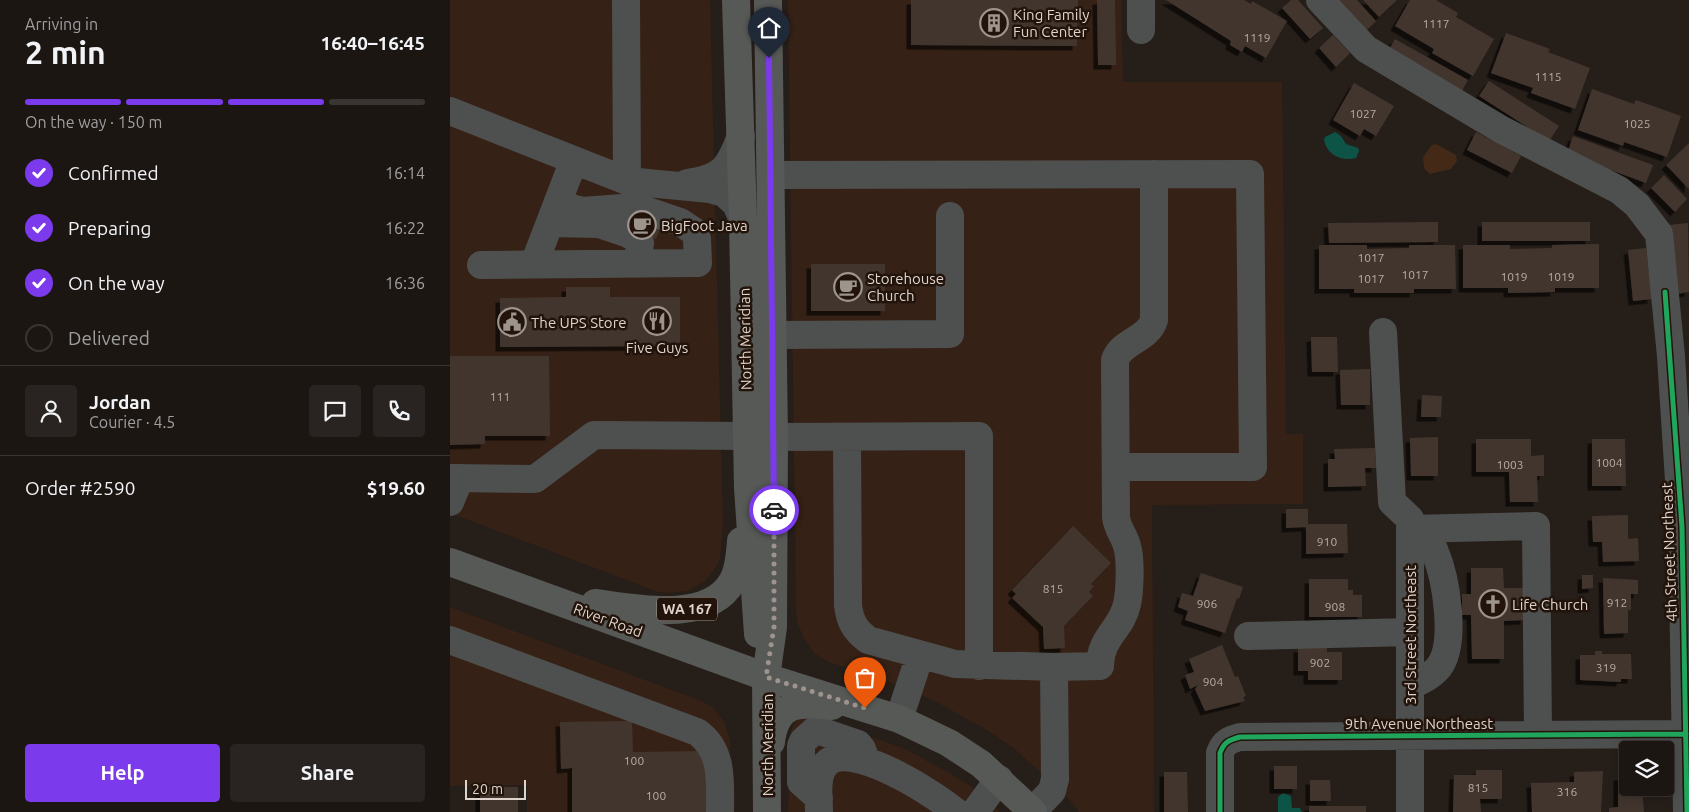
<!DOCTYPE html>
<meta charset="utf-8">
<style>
:root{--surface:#1c1613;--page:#292321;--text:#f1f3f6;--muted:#a09fa0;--line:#3a3533;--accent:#7c3aed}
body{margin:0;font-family:Ubuntu,sans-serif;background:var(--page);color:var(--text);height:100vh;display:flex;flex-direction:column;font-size:19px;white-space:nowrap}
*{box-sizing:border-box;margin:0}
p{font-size:16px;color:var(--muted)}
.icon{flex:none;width:28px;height:28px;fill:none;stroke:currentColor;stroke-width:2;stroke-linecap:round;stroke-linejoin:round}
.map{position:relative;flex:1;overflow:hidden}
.details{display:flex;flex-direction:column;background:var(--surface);width:450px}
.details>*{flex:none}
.tools{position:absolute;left:1169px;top:741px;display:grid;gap:10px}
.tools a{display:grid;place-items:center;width:55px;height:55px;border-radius:5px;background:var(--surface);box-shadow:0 2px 12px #0003,0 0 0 1px var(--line);font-size:25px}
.scale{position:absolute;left:15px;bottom:12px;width:61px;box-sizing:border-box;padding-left:5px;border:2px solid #dfd4cd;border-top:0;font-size:14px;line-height:18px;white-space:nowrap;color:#dfd4cd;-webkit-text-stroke:4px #22140a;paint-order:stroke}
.pin{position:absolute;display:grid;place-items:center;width:42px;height:42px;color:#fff;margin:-51px -21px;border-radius:50% 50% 50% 0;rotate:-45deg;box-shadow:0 0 5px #0007}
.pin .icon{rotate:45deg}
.courier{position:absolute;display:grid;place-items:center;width:50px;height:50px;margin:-25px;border:4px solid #7c3aed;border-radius:50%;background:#fff;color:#222;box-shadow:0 1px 6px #0007}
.headline em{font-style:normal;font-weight:600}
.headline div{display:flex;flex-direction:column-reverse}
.headline{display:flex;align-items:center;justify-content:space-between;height:85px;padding:0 25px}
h1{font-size:32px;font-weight:600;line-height:38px}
.bar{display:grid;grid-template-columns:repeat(4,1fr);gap:8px 5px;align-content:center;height:60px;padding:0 25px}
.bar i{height:6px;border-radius:4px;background:var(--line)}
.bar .current{background:var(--accent)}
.bar p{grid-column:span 4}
.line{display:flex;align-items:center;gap:12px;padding:0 25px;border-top:1px solid var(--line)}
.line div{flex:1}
.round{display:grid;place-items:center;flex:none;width:52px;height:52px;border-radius:5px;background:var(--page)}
ol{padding:0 25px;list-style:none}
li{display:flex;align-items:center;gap:15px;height:55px}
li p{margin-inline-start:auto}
li .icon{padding:5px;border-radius:50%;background:var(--accent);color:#fff;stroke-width:4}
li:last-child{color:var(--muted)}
li i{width:28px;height:28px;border:2px solid var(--line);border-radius:50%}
.cta{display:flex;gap:10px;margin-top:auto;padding:10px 25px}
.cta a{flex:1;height:58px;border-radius:5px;background:var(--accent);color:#fff;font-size:20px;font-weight:600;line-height:58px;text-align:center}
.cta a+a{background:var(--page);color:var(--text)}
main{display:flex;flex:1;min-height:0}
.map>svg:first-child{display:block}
</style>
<main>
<section class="details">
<div class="headline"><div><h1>2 min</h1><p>Arriving in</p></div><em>16:40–16:45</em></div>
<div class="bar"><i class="current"></i><i class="current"></i><i class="current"></i><i></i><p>On the way · 150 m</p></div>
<ol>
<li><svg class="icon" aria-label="check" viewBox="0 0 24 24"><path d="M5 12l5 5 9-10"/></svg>Confirmed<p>16:14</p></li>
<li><svg class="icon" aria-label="check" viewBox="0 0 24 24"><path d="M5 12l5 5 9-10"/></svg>Preparing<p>16:22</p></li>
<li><svg class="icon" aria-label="check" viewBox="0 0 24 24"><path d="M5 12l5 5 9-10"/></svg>On the way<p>16:36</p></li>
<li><i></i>Delivered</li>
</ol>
<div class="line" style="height:90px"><a class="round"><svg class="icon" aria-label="person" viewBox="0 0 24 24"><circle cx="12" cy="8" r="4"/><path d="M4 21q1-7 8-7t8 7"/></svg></a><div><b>Jordan</b><p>Courier · 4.5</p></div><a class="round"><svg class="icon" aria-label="chat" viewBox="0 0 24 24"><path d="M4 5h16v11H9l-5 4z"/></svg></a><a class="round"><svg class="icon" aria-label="phone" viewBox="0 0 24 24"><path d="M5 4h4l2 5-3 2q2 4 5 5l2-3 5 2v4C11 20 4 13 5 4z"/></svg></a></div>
<div class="line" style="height:65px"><div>Order #2590</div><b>$19.60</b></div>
<div class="cta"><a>Help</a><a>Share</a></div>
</section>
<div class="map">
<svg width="1239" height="812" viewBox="0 0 1239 812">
<defs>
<filter id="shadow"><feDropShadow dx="-4.5" dy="4.5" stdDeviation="0" flood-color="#0009"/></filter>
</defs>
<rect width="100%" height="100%" fill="#261e19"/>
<path fill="#352115" d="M 0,0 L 260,0 L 273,525 L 270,557 L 267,566 L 255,581 L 238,591 L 218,593 L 208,592 L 0,513 Z
M 338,0 L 671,0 L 673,82 L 832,82 L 836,434 L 853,434 L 853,504 L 702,505 L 704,812 L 629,812 L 618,798 L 565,749 L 537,730 L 481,699 L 439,682 L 379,662 L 364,653 L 353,637 L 347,621 L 346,610 Z
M 0,607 L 254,702 L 262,707 L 274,721 L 280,740 L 280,812 L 77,812 L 77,785 L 0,786 Z
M 350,717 L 378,721 L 455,749 L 503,775 L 523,788 L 550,812 L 338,812 L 341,731 L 345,721 Z"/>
<path fill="#442917" d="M 986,144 L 1006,155 L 1007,161 L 1001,169 L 980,174 L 974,168 L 973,157 L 982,145 Z"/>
<path fill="#0d5447" d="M 885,132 L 891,136 L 896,144 L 908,148 L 909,151 L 906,158 C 892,162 877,155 874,140 L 875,137 Z
M 833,793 L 841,796 L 842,808 L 850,808 L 852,812 L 828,812 L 828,797 Z"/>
<path fill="#42362e" filter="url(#shadow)" d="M 461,0 L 628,0 L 627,46 L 461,45 Z
M 647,0 L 665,0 L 666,65 L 648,65 Z
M 716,0 L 794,0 L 801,4 L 802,1 L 837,21 L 816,58 L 795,46 L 792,52 L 780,45 L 781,41 Z
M 841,0 L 848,0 L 873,28 L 860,39 L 832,8 Z
M 881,0 L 907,0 L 926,21 L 912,35 Z
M 913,0 L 947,0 L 929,17 Z
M 960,0 L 986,0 L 1008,13 L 1006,17 L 1044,39 L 1023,76 L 982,53 L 984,49 L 945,26 Z
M 1056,33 L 1100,49 L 1098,52 L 1140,68 L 1125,109 L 1081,93 L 1083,88 L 1041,73 Z
M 883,35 L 900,53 L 886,67 L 869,48 Z
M 945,39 L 1018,80 L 1010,95 L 937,53 Z
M 1039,81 L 1109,126 L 1099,141 L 1029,96 Z
M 904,83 L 944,106 L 926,136 L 914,129 L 910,136 L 883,120 Z
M 1142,89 L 1184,104 L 1186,100 L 1231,116 L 1217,157 L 1174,142 L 1173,146 L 1128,130 Z
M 1026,132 L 1071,156 L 1062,173 L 1017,150 Z
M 1123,136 L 1203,165 L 1196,183 L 1117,154 Z
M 1239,143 L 1239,189 L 1216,165 Z
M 1214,175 L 1237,199 L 1225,212 L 1201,188 Z
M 178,211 L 212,223 L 206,239 L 172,227 Z
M 988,222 L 988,242 L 879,243 L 878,223 Z
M 1032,222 L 1140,222 L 1140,241 L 1032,241 Z
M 1238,223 L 1239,292 L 1227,294 L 1219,225 Z
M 1149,244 L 1149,288 L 1105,288 L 1105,292 L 1058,293 L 1058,288 L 1013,288 L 1013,245 L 1060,245 L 1060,249 L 1102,248 L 1102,245 Z
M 869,245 L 917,245 L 917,249 L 959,248 L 959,245 L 1005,245 L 1006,289 L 964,289 L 964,293 L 904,293 L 904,289 L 869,289 Z
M 1196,248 L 1202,299 L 1183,301 L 1178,250 Z
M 361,264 L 435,264 L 435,311 L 361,311 Z
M 116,287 L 160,287 L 160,297 L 230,297 L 230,346 L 50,347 L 50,298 L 116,297 Z
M 861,337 L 887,337 L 888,372 L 862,372 Z
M 0,356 L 99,356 L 100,436 L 35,436 L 35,444 L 0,445 Z
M 920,369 L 920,405 L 891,405 L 890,370 Z
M 972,395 L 992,396 L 991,417 L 971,417 Z
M 988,437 L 988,476 L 961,476 L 960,438 Z
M 1026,439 L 1081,439 L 1081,456 L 1094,455 L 1094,476 L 1087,476 L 1088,502 L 1060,502 L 1059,472 L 1026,472 Z
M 1142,439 L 1175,439 L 1176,486 L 1142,486 Z
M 925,448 L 926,468 L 915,468 L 916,486 L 878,487 L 878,459 L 885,459 L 884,449 Z
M 836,509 L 858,509 L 858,524 L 897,524 L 898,553 L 856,554 L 856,527 L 836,528 Z
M 1178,515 L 1178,539 L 1188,538 L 1189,561 L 1153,562 L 1152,542 L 1143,542 L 1142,516 Z
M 623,526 L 661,563 L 641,584 L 644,586 L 639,592 L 643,596 L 614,626 L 615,648 L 594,649 L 593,627 L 562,598 L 566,594 L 562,590 Z
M 1021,568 L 1053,568 L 1054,588 L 1074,588 L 1075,620 L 1054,621 L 1054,659 L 1022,659 L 1021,615 L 1012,615 L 1012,594 L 1021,594 Z
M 751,573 L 793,587 L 789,599 L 787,598 L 775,633 L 735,620 L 738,611 L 728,607 L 732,593 L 743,596 Z
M 1132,575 L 1143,575 L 1143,588 L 1132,589 Z
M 1153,578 L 1188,580 L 1188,594 L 1181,594 L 1181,610 L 1178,610 L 1178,633 L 1154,634 Z
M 859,579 L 898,579 L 898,590 L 903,590 L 903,595 L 912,595 L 912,617 L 859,617 Z
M 772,645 L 785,677 L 788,676 L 796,696 L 793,697 L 795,701 L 755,711 L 745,689 L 748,685 L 740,689 L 735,675 L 744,672 L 739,659 Z
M 848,648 L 877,648 L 877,652 L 892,652 L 892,680 L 858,680 L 858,671 L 848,671 Z
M 1145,651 L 1152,651 L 1152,654 L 1181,654 L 1182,679 L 1171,679 L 1171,682 L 1130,680 L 1130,655 L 1145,655 Z
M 182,721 L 183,752 L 258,751 L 258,812 L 122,812 L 122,768 L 111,769 L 110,722 Z
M 824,766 L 847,766 L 847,789 L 824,789 Z
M 1026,770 L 1052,770 L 1052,799 L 1030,799 L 1031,812 L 1003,812 L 1004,775 L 1026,775 Z
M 1153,771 L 1151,812 L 1082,812 L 1081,783 L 1124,782 L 1124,772 Z
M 714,772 L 737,772 L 738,812 L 714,812 Z
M 1168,776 L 1178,776 L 1178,788 L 1192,788 L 1194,812 L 1159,812 L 1159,808 L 1168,807 Z
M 860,780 L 880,780 L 881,801 L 860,801 Z
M 30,787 L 68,787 L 68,812 L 30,812 Z
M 859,806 L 916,806 L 916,812 L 859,812 Z"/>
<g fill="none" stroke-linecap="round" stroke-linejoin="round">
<path stroke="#4e504f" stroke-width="28" d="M 176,0 L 177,181
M 691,0 L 691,30
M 870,0 L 916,49 L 1052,130 L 1169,190 L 1187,205 L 1209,234 L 1221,356 L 1232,527 L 1237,812
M 0,111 L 177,181 L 260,189 L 274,193 L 286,204 L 293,220
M 321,175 L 800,174 L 803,467 L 666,467
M 237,183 C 273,178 279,168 291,136
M 100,223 L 149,224 L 176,233 L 188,239 L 190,243 L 187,264
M 84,264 L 124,160
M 31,265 L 248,263 L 247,239 L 245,232 L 230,222 L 186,207 L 132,211 L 107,204
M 933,332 L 942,502 L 960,519 L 960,812
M 323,335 L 500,334 L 500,216
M 324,437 L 529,436 L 529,666
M 397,437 L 398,605 C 400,622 405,630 418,640 L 505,664 L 604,667
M 0,478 L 85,479 L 144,435 L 297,436
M 0,502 L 10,478
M 960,529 L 1086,526 L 1088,735
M 798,636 L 960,632
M 0,640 L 247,732 C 274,751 270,783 270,812
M 960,686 C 970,681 982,676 989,667 C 1007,643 996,578 985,552 C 982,543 977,536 971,529
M 449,719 L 470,655
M 369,798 L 351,782 L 351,746 L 353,741 L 364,731 L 370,731 L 408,744 L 412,749 L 416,761
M 583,811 L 602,791 L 605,779 L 604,667 L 650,666 C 650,637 672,629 677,604 C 680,591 681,558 677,546 C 674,535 667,528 666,517 L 665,360 C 671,341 698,340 704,320 L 704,174
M 369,812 C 369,797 365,776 376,764 C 399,738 486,795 506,812
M 525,812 L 549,779
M 770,812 L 770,753 C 774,742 779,740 790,737 L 1236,734"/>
<path stroke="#575956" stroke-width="28" d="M 286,0 L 293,220 L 298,488 L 308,634
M 0,562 L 316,677 L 449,719 L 499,743 L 531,764 L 583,812
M 145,603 C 184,608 258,624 282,582 C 289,571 290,554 291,541
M 321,742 C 326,702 348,702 382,706
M 317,812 L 316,677 L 323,627 L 324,437 L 318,0"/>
<defs>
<path id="cycleway" d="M 1215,292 L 1232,527 L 1237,812
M 770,812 L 770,753 C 774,742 779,740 790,737 L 1236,734"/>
</defs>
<use href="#cycleway" stroke="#22140a" stroke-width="8"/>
<use href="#cycleway" stroke="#20a55d" stroke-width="5"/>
</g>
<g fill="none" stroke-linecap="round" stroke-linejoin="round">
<path stroke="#9e948e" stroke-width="5" stroke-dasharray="0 9" d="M 324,510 L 324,627 L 316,677 L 415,708"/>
<path stroke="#7c3aed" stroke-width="6" d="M 319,58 L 324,510"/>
</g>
<defs>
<symbol id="building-ring" viewBox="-11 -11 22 22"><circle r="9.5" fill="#22140a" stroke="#9e948e" stroke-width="1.5"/><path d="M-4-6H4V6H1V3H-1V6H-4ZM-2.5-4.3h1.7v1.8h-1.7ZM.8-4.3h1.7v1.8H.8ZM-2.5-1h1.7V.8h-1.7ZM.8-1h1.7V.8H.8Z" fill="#9e948e"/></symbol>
<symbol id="cafe-ring" viewBox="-11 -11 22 22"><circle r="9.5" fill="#22140a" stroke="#9e948e" stroke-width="1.5"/><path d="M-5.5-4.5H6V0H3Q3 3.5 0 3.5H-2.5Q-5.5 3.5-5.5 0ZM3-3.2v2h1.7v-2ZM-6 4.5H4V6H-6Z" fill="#9e948e"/></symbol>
<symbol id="restaurant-ring" viewBox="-11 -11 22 22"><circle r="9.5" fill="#22140a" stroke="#9e948e" stroke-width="1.5"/><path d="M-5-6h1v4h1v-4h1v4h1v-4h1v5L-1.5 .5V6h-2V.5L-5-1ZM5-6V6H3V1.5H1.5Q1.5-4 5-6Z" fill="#9e948e"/></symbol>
<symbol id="civic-ring" viewBox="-11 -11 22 22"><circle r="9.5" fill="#22140a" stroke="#9e948e" stroke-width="1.5"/><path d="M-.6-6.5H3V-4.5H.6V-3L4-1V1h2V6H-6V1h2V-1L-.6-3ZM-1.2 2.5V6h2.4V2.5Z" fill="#9e948e"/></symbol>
<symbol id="church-ring" viewBox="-11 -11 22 22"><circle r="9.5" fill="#22140a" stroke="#9e948e" stroke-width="1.5"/><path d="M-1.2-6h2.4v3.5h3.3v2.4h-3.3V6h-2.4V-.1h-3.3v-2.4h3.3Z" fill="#9e948e"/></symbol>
</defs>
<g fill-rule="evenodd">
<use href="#building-ring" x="528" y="7" width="32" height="32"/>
<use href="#cafe-ring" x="176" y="209" width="32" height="32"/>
<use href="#cafe-ring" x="382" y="271" width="32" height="32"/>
<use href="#restaurant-ring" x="191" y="305" width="32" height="32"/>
<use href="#civic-ring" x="46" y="306" width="32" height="32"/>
<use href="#church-ring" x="1027" y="588" width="32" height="32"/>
</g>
<g text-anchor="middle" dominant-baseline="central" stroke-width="5" stroke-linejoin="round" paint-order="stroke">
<g font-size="12" fill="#b8aca5">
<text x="986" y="23">1117</text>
<text x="807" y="37">1119</text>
<text x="1098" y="76">1115</text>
<text x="913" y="113">1027</text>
<text x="1187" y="123">1025</text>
<text x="921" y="257">1017</text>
<text x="965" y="274">1017</text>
<text x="1064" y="276">1019</text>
<text x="1111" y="276">1019</text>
<text x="921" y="278">1017</text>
<text x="50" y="396">111</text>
<text x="1159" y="462">1004</text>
<text x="1060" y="464">1003</text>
<text x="877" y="541">910</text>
<text x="603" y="588">815</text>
<text x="1167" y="602">912</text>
<text x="757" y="603">906</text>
<text x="885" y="606">908</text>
<text x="870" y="662">902</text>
<text x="1156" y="667">319</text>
<text x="763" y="681">904</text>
<text x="184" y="760">100</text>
<text x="1028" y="787">815</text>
<text x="1117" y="791">316</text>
<text x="206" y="795">100</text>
</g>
<rect fill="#22140a" stroke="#a69a92" stroke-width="1" x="207" y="597.5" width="60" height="23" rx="4"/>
<g font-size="14" font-weight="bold" fill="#dfd4cd">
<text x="237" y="609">WA 167</text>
</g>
<g font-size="15" fill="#dfd4cd" stroke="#22140a" text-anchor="start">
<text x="563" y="14">King Family<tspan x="563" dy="17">Fun Center</tspan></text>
<text x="211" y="225">BigFoot Java</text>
<text x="417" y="278">Storehouse<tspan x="417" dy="17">Church</tspan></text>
<text x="81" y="322">The UPS Store</text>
<text x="207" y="347" text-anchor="middle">Five Guys</text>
<text x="1062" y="604">Life Church</text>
</g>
<g font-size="15" fill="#dfd4cd" stroke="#22140a">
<text transform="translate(295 339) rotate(-91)">North Meridian</text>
<text transform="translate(1219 552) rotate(-92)">4th Street Northeast</text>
<text transform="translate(158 620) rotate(20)">River Road</text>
<text transform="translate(960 635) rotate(-90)">3rd Street Northeast</text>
<text x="969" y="723">9th Avenue Northeast</text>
<text transform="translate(317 745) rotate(-90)">North Meridian</text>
</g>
</g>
</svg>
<div class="tools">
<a><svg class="icon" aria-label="layers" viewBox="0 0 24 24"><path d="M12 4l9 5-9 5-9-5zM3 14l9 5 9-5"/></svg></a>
</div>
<div class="scale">20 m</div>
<div class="pin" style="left:415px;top:708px;background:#ea580c"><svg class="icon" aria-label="bag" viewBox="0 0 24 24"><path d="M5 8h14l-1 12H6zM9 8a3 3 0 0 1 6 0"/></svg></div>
<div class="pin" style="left:319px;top:58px;background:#1f2937"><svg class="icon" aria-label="home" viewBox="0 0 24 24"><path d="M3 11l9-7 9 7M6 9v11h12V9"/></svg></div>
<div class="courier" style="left:324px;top:510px"><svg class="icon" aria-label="car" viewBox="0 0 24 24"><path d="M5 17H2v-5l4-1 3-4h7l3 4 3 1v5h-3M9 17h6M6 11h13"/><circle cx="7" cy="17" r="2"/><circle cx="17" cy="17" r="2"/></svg></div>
</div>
</main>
